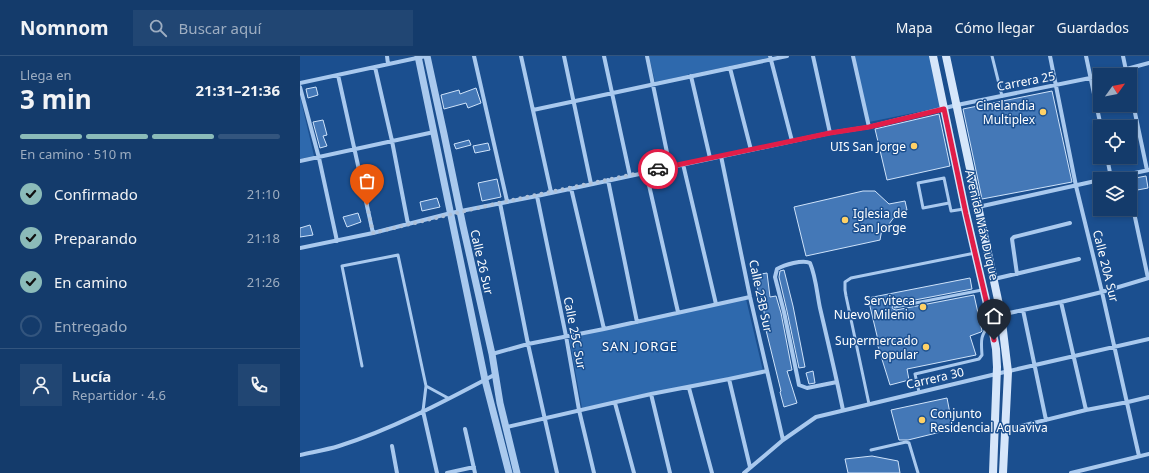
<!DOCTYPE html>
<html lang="es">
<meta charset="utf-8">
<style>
:root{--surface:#143b6b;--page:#214673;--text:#f1f3f6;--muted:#9dadc1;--line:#33557e;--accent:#8bbbb9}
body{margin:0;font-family:"Noto Sans",sans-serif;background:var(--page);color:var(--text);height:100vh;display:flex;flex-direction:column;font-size:15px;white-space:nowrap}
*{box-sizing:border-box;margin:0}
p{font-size:13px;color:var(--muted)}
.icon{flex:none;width:22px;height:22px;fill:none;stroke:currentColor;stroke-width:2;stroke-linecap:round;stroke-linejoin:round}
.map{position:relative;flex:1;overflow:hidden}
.panel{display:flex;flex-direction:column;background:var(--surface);width:300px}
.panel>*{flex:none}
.needle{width:26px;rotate:57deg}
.tools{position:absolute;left:793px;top:12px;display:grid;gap:8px}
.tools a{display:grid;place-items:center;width:44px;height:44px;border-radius:0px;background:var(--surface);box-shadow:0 2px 6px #0003,0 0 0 1px var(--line);font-size:20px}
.pin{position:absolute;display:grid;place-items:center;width:34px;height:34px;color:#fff;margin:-41px -17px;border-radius:50% 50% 50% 0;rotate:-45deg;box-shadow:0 0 4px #0007}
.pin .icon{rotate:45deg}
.courier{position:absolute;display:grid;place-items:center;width:40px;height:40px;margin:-20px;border:3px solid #e11d48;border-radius:50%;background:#fff;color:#222;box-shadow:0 1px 5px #0007}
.headline em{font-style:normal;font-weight:700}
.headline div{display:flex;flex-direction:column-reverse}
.headline{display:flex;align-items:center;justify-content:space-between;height:68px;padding:0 20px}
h1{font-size:26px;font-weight:700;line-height:30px}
.bar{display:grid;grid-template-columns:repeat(4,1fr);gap:6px 4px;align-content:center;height:48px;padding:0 20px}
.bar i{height:5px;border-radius:3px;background:var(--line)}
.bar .active{background:var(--accent)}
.bar p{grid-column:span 4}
.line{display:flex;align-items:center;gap:10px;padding:0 20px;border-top:1px solid var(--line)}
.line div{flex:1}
.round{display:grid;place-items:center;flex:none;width:42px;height:42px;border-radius:0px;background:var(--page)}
ol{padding:0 20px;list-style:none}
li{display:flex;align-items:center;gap:12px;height:44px}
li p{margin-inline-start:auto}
li .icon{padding:4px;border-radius:50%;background:var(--accent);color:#111;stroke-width:4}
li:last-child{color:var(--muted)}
li i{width:22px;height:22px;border:2px solid var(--line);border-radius:50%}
header{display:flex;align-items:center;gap:24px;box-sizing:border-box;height:56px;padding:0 20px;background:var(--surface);border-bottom:1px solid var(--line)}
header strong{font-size:19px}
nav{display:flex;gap:22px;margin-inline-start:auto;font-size:14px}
.search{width:280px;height:36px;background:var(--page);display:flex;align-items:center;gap:10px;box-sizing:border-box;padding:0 14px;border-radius:0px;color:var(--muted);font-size:15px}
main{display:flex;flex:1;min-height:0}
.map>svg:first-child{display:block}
</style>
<header>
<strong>Nomnom</strong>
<div class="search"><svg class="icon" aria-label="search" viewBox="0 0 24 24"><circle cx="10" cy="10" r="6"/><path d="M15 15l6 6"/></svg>Buscar aquí</div>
<nav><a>Mapa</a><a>Cómo llegar</a><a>Guardados</a></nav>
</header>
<main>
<section class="panel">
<div class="headline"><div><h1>3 min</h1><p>Llega en</p></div><em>21:31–21:36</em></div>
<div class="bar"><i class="active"></i><i class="active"></i><i class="active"></i><i></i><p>En camino · 510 m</p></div>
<ol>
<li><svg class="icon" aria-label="check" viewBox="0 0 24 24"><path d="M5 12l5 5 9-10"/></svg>Confirmado<p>21:10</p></li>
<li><svg class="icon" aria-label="check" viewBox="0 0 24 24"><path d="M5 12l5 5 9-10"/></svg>Preparando<p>21:18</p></li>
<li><svg class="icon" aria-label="check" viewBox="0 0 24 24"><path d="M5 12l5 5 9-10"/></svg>En camino<p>21:26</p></li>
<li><i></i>Entregado</li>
</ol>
<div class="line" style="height:72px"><a class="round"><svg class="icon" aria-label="person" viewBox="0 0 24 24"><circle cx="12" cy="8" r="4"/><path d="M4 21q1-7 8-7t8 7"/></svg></a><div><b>Lucía</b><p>Repartidor · 4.6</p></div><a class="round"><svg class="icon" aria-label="phone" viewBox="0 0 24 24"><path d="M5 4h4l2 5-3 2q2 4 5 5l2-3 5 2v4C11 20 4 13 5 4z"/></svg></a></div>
</section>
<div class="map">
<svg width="849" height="417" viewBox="0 0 849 417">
<rect width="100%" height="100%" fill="#1b4f8f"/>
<path fill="#2e69ad" d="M 349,0 L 468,0 L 468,2 L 355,26 Z
M 554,0 L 631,0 L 643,51 L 569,66 Z
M 0,40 L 14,100 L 0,103 Z
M 446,243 L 463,315 L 282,352 L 269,281 Z"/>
<path fill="#4478b7" stroke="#cfe3fa" d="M 16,31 L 18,39 L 8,42 L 6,33 Z
M 176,32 L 181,47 L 168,52 L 166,47 L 144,53 L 141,39 L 159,34 L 160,38 Z
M 752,35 L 772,126 L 682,143 L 663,53 Z
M 639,58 L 650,110 L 587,124 L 575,73 Z
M 23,64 L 27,79 L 23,80 L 27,90 L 20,92 L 13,66 Z
M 169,84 L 171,89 L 156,93 L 154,88 Z
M 188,87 L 190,94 L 175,97 L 173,90 Z
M 846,120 L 848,132 L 832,135 L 830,123 Z
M 197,123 L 201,141 L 182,145 L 178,127 Z
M 563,135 L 575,135 L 589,148 L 605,145 L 607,154 L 598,156 L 589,168 L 582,173 L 580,184 L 506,200 L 494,151 Z
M 137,142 L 140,151 L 122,155 L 120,146 Z
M 58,157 L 61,166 L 47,171 L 43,161 Z
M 10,169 L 13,179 L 0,181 L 0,172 Z
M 484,214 L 493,250 L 505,311 L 499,312 L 487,255 L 479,221 L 480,215 Z
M 467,217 L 470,241 L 476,240 L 481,257 L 492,314 L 487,315 L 497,347 L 484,351 L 480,336 L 481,335 L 464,266 L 466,266 L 460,236 L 458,236 L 455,219 Z
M 670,222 L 672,233 L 594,248 L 592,251 L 593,253 L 596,254 L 674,239 L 682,275 L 681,276 L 670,280 L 676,299 L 607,313 L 609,324 L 590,329 L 576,284 L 578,284 L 568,242 Z
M 513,315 L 515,327 L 509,328 L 506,317 Z
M 647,342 L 653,373 L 608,384 L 599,384 L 591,354 Z
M 572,400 L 598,405 L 600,417 L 548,417 L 545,403 Z"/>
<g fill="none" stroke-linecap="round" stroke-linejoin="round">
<path stroke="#a9c9ee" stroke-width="3" d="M 692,0 L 702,40
M 649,147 L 623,152 L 618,127 L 644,122 L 651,155 L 664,153
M 595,251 L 682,234
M 62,310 L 42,210 L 98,199 L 126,330 L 148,342
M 619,336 L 615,318 L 679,303 L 682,299 C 681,284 680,280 690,268
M 569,348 L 546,240 L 545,234 L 545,226 L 551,222 L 675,197
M 123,355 L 126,330
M 571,394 L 606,386 L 609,387 L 618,417"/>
<path stroke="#a9c9ee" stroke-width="4" d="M 87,0 L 88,8
M 174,0 L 207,145
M 221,0 L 251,136
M 264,0 L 291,128
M 304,0 L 330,120
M 347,0 L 370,111
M 470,0 L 492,85
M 513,0 L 530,77
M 553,0 L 569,71
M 750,0 L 776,130 L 802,236 L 839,400
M 786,0 L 801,71
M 823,0 L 827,19
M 75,11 L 92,85 L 108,168
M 430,12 L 451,94
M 38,19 L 73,177
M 804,19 L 849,7
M 391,20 L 410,102
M 0,27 L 126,0
M 0,31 L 19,102 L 37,185
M 830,33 L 847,114
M 233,54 L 487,0
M 421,100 L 450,241 L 483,384
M 807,101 L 811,122
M 0,105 L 134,76
M 383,108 L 416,248
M 346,116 L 378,256
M 806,123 L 849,114
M 308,124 L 337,266
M 271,132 L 304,273
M 830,138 L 848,222
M 237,140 L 266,280 L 279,354 L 294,417
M 200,147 L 228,288 L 257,417
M 678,151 L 800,124
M 0,192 L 73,177 L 151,157 L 237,140 L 530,77 L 569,71 L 657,49 L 800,20
M 717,218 L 712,183 L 714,181 L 770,167
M 694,223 L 779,203
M 761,246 L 786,354
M 723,254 L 746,364
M 690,261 L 761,246 L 802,236 L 849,222
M 192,298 L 228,288 L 304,273 L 450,241
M 429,323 L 450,411
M 537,326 L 507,332 L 499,329 L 484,256 L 475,221 L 477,213 C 484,209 503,203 510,207 C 516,221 517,238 520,252 C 528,286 536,320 543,354
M 389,332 L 412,417
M 351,338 L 370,417
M 315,347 L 334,417
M 123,355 L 137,417
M 207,371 L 351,338 L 429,323 L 467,315
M 165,373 L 175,417
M 705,374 L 786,354 L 828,346 L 849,341
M 92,390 L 97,417
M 0,399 C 13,396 26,394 39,390 C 93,373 145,345 196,318
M 147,417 L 174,411
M 444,417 L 483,384 L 516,361 L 696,318 L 849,283
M 771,417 L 849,398"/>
<path stroke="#a9c9ee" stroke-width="7" d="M 118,0 L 185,324 L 209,417
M 127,0 L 144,78 L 163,170 L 192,298 L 200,347 L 217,417"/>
<path stroke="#d6e6fa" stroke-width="8" d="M 633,0 L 665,153 L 690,261 L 696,293 L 697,311 L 693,417
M 646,0 L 701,258 L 708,316 L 703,417"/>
</g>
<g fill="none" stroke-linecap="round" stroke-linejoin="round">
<path stroke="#afc1d8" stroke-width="4" stroke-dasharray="0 7.2" d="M 67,149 L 73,177 L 207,145 L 358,113"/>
<path stroke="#e11d48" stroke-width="5" d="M 358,113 L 530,77 L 569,71 L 644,53 L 666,158 L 690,261 L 694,284"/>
</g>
<g fill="#ffd166" stroke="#1b4f8f" stroke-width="1.5">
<circle cx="743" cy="56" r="4"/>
<circle cx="614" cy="90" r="4"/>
<circle cx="545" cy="164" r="4"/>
<circle cx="623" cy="251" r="4"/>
<circle cx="626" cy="291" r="4"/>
<circle cx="622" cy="364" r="4"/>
</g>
<g text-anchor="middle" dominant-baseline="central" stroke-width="3" stroke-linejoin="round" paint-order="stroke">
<g font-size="12" fill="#fff" stroke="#1b4f8f">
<text transform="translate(726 25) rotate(-11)">Carrera 25</text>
<text transform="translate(682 169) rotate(77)">Avenida Máx Duque</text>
<text transform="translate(182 206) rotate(77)">Calle 26 Sur</text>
<text transform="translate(806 210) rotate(76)">Calle 20A Sur</text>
<text transform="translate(461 240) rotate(78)">Calle 23B Sur</text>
<text transform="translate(275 277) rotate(79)">Calle 25C Sur</text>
<text transform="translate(635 322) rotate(-13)">Carrera 30</text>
</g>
<g font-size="12" fill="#fff" stroke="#1b4f8f" text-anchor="end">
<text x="735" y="49">Cinelandia<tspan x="735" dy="14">Multiplex</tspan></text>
<text x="606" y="90">UIS San Jorge</text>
<text x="553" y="157" text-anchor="start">Iglesia de<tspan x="553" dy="14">San Jorge</tspan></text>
<text x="615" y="244">Serviteca<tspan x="615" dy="14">Nuevo Milenio</tspan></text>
<text x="618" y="284">Supermercado<tspan x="618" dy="14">Popular</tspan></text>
<text x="630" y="357" text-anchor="start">Conjunto<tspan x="630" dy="14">Residencial Aquaviva</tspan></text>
</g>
<g font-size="13" letter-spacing="1" fill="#fff" stroke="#1b4f8f">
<text x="340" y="290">SAN JORGE</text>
</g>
</g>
</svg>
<div class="tools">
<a><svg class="needle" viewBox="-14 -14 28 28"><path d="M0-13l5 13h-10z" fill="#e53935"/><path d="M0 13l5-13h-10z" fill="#9dadc1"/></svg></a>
<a><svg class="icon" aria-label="locate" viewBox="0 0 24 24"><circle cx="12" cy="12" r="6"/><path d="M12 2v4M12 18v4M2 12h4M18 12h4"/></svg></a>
<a><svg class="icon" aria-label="layers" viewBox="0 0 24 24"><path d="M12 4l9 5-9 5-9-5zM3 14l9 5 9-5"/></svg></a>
</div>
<div class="pin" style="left:67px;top:149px;background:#ea580c"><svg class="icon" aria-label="bag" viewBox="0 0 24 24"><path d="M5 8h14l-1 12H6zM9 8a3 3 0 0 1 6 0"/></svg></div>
<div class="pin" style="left:694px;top:284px;background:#1f2937"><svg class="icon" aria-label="home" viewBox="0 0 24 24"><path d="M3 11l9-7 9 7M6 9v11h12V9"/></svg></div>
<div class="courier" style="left:358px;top:113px"><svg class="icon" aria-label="car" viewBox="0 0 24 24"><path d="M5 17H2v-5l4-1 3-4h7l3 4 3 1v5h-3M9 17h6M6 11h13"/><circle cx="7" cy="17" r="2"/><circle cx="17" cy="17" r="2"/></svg></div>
</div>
</main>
